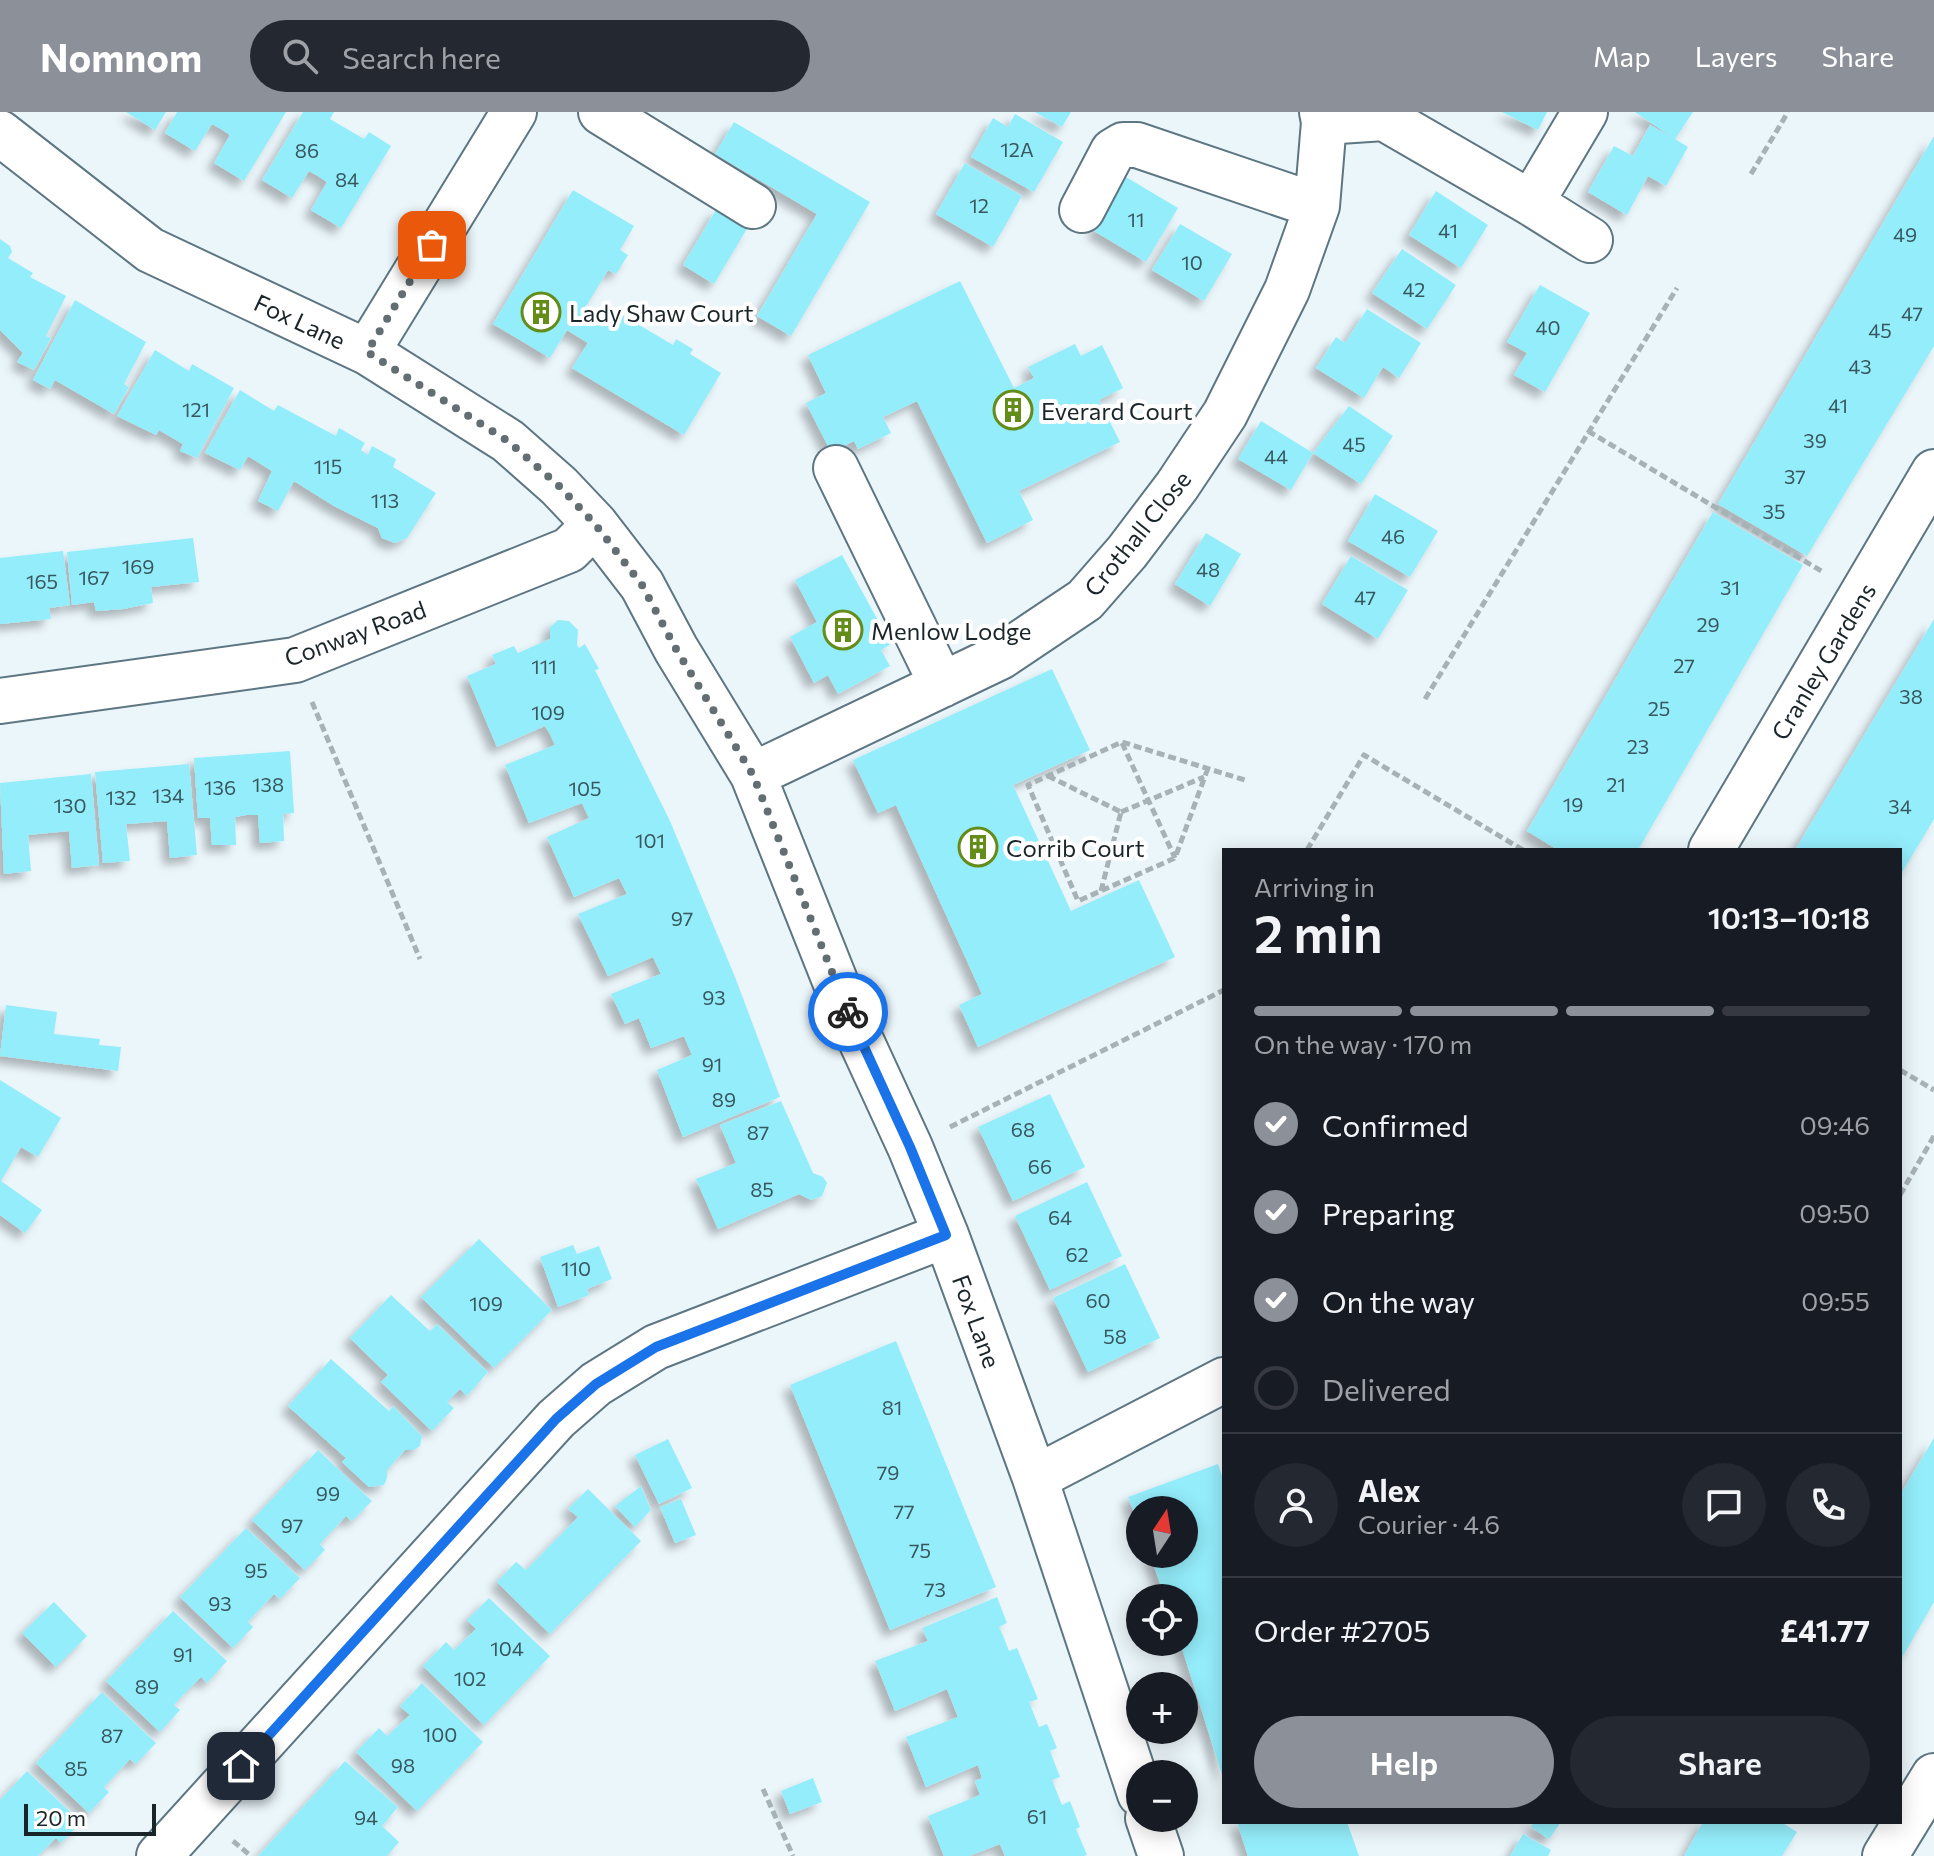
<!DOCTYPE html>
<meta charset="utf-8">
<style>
:root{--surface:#171b24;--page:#242831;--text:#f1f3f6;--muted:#9ea1a6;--line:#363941;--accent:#8c9099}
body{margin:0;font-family:Commissioner,sans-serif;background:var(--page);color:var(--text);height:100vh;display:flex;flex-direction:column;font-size:30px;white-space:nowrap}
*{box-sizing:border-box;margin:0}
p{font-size:26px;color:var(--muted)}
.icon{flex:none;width:44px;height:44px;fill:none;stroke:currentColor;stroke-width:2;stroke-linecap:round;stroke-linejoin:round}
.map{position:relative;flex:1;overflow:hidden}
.panel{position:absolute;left:1222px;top:736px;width:680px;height:976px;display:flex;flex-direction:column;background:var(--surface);border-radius:0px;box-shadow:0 4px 20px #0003}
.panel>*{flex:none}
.needle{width:52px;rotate:12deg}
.tools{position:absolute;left:1126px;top:1384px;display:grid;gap:16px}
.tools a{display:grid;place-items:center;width:72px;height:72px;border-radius:50%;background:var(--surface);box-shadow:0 4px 20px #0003;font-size:40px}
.scale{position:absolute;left:24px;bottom:20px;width:132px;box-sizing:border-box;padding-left:8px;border:4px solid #1a2529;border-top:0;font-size:22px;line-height:28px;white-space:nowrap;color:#1a2529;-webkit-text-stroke:6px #fff;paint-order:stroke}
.pin{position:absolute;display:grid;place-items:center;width:68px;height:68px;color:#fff;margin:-34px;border-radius:16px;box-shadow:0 4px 12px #0006}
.courier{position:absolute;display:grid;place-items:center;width:80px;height:80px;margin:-40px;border:6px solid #1a73e8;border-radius:50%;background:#fff;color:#222;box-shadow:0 2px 10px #0007}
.head em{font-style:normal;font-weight:600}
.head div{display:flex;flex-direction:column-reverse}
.head{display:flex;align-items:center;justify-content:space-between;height:136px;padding:0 32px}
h1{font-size:52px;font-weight:600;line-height:60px}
.bar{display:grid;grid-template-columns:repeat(4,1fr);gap:12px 8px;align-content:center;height:96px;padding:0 32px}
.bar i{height:10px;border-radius:6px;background:var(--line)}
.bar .selected{background:var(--accent)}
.bar p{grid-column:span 4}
.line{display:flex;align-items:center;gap:20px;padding:0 32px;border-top:2px solid var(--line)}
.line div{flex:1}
.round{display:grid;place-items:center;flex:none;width:84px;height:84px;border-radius:42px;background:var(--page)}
ol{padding:0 32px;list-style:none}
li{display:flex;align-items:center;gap:24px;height:88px}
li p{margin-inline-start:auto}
li .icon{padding:8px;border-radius:50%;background:var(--accent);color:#fff;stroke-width:4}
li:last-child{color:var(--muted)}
li i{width:44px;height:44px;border:4px solid var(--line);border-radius:50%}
.button{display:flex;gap:16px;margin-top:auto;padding:16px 32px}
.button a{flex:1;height:92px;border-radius:48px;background:var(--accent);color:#fff;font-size:32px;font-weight:600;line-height:92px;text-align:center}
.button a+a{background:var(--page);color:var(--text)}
header{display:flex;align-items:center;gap:48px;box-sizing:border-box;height:112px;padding:0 40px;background:var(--accent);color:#fff}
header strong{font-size:38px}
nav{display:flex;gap:44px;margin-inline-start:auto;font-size:28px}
.search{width:560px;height:72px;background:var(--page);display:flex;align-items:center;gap:20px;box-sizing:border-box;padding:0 28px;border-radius:44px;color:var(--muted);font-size:30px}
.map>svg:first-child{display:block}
</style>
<header>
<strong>Nomnom</strong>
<div class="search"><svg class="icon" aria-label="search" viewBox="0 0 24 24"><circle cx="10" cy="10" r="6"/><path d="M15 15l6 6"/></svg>Search here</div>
<nav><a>Map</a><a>Layers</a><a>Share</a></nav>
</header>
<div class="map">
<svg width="1934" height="1744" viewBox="0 0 1934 1744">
<defs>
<filter id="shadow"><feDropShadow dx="-7" dy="7" stdDeviation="4" flood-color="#0004"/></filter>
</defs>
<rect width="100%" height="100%" fill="#ebf6fb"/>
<path fill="#94edfb" filter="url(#shadow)" d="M 126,0 L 166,0 L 155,18 Z
M 177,0 L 286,0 L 244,69 L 214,51 L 230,23 L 221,17 L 212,12 L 195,39 L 165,21 Z
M 303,0 L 334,0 L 330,7 L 364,27 L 369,20 L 391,34 L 341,116 L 311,98 L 327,70 L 318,64 L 309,59 L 292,86 L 262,68 Z
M 1035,0 L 1071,0 L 1062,15 Z
M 1502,0 L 1547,0 L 1538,18 Z
M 1635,0 L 1693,0 L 1675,27 L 1688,35 L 1666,74 L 1648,64 L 1627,103 L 1588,80 L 1614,34 L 1633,44 L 1650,13 L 1672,25 Z
M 1015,2 L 1063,30 L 1034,80 L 971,45 L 993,6 L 1008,15 Z
M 734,10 L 870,90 L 791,224 L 757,204 L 817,102 L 715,42 Z
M 1934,24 L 1934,234 L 1807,444 L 1718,392 Z
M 965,51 L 1022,84 L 993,135 L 936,102 Z
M 1126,65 L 1178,96 L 1146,150 L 1094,119 Z
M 573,78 L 634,114 L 620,138 L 628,143 L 616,162 L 608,158 L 582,201 L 604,215 L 614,198 L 673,233 L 676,227 L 693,237 L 690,242 L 721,261 L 684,323 L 572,256 L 588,231 L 567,218 L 550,246 L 493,212 Z
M 1436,79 L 1488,113 L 1461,156 L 1409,123 Z
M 717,96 L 748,115 L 714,172 L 683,153 Z
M 1180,112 L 1232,142 L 1204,189 L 1152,158 Z
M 0,127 L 10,134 L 12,140 L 8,146 L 33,161 L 30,165 L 66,184 L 46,224 L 51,226 L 34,258 L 17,250 L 23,241 L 0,218 Z
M 1402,137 L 1456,173 L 1427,217 L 1372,181 Z
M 960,169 L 1014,276 L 1034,266 L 1028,255 L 1075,232 L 1081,244 L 1102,233 L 1123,276 L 1099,288 L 1120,330 L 1019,379 L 1033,408 L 987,431 L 917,289 L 883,305 L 891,321 L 858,337 L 854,329 L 831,340 L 806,291 L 826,281 L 808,243 Z
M 1540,173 L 1590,201 L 1545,280 L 1514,263 L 1527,241 L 1507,230 Z
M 75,188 L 146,230 L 124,272 L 129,275 L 114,302 L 55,268 L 50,277 L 33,268 Z
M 1367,197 L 1421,231 L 1399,266 L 1383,255 L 1364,286 L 1316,256 L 1336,225 L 1345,231 Z
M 155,238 L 189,259 L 192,252 L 234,276 L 197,346 L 180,339 L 183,332 L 159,318 L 156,323 L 117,304 Z
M 240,278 L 274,299 L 278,293 L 336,324 L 339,316 L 365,331 L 361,338 L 368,343 L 372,334 L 396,347 L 393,355 L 436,381 L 407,426 L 395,431 L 382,426 L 378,416 L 334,394 L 294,369 L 278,399 L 258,389 L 272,359 L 248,344 L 240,358 L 205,341 Z
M 1349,294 L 1393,324 L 1361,372 L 1313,341 Z
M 1261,309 L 1313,341 L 1291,378 L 1238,347 Z
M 1375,382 L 1438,419 L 1410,465 L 1348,429 Z
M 1713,400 L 1803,453 L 1638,738 L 1558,738 L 1527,719 Z
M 1206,421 L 1241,442 L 1210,494 L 1175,472 Z
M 193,426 L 199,470 L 151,475 L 153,491 L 123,497 L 96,499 L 94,490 L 72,493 L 67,440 Z
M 63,439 L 70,493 L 49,496 L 51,507 L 0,512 L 0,446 Z
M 842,443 L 891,532 L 881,538 L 890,554 L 838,582 L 828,563 L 814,571 L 790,525 L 817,510 L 795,468 Z
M 1351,444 L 1408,478 L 1378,527 L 1322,492 Z
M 1934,507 L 1934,707 L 1900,764 L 1900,738 L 1795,738 Z
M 558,508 L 569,509 L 578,518 L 577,533 L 579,536 L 585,532 L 599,557 L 595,558 L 670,709 L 735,865 L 780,985 L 683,1025 L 657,958 L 692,943 L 684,924 L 651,936 L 639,906 L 625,912 L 611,882 L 661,862 L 653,845 L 608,864 L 578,802 L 627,782 L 619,766 L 574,785 L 547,725 L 589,706 L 582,691 L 529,711 L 505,653 L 555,633 L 550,622 L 545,614 L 497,635 L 467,564 L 496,552 L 492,543 L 514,534 L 518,541 L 550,527 L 550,515 Z
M 1052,557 L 1090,638 L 1013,673 L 1071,799 L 1139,768 L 1175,845 L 978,935 L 959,893 L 982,882 L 896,693 L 878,701 L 853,648 Z
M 290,639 L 294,701 L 283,702 L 284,729 L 260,731 L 258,703 L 246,703 L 235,705 L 236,733 L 212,733 L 210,706 L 198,706 L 194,646 Z
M 189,652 L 197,743 L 170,746 L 167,709 L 126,712 L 130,749 L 103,751 L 95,660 Z
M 91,662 L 99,753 L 72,756 L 69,719 L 48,721 L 28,723 L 31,759 L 4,762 L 0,671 Z
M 6,893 L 57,900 L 54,922 L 100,927 L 99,933 L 121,935 L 118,959 L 0,944 Z
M 0,968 L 61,1006 L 38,1045 L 21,1035 L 1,1069 L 42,1098 L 25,1121 L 0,1103 Z
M 1050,982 L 1085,1055 L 1013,1089 L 978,1015 Z
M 781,989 L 813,1061 L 823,1065 L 827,1071 L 822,1084 L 811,1088 L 799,1082 L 718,1117 L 696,1067 L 736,1051 L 720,1013 Z
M 1087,1070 L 1122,1144 L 1050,1178 L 1015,1104 Z
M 479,1127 L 552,1198 L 494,1256 L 421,1185 Z
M 573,1133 L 577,1142 L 599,1134 L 612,1167 L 587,1177 L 589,1183 L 558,1195 L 540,1145 Z
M 1125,1152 L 1160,1226 L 1088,1260 L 1053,1186 Z
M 391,1183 L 430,1219 L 437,1212 L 488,1260 L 467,1284 L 460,1277 L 447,1290 L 454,1296 L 432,1319 L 381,1270 L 388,1263 L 350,1226 Z
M 896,1229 L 996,1475 L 890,1518 L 790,1273 Z
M 331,1247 L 389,1299 L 393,1294 L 422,1324 L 420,1334 L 414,1338 L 405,1338 L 387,1358 L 387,1366 L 384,1373 L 369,1375 L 342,1350 L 346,1346 L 288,1294 Z
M 1934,1326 L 1934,1490 L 1900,1549 L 1900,1383 Z
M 668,1327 L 692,1376 L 659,1392 L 635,1343 Z
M 318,1338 L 372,1389 L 352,1409 L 346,1404 L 320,1432 L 325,1438 L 305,1458 L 252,1408 Z
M 1218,1352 L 1224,1370 L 1223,1666 L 1180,1530 L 1184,1530 L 1184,1486 L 1165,1486 L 1150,1442 L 1184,1442 L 1184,1398 L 1140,1398 L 1140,1416 L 1128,1385 Z
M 641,1374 L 651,1398 L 635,1415 L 615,1394 Z
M 588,1377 L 641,1429 L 550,1522 L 497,1470 L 516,1450 L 526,1458 L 578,1405 L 568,1397 Z
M 681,1387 L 696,1423 L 675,1431 L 660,1395 Z
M 246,1416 L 300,1466 L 280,1487 L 274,1482 L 248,1510 L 253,1515 L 233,1536 L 180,1485 Z
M 997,1485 L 1007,1511 L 999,1515 L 1004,1526 L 1009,1539 L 1017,1536 L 1038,1587 L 1029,1590 L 1039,1615 L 1047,1612 L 1057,1636 L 1050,1639 L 1060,1665 L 1052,1668 L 1062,1693 L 1070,1689 L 1080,1715 L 1076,1717 L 1087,1743 L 1084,1744 L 1005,1744 L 1000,1732 L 969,1744 L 944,1744 L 928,1704 L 980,1683 L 975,1669 L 982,1666 L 978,1653 L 926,1675 L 906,1625 L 958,1605 L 947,1577 L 895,1599 L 875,1549 L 928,1529 L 922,1516 Z
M 489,1486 L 550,1544 L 484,1613 L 423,1554 L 446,1530 L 454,1538 L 476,1517 L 467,1508 Z
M 54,1490 L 87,1524 L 56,1555 L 22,1521 Z
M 173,1499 L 227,1549 L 207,1571 L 201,1565 L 187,1579 L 174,1593 L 180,1598 L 160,1620 L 106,1569 Z
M 422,1571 L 483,1630 L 417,1699 L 356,1640 L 379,1616 L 387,1624 L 410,1603 L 400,1594 Z
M 102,1580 L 156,1631 L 136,1652 L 130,1647 L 104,1675 L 109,1680 L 89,1701 L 36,1651 Z
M 345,1649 L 398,1695 L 382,1714 L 399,1730 L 387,1744 L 258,1744 Z
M 27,1659 L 81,1710 L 61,1731 L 56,1726 L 38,1744 L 0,1744 L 0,1688 Z
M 813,1666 L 822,1690 L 790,1702 L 781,1679 Z
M 1237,1710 L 1347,1710 L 1359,1744 L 1248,1744 Z
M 1534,1710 L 1561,1710 L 1549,1727 L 1531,1715 Z
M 1703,1710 L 1781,1710 L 1797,1720 L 1782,1744 L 1684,1744 Z
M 1523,1722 L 1551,1738 L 1548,1744 L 1510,1744 Z"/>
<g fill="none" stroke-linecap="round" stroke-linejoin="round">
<defs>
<path id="minor" d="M 601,0 L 753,94
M 1324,10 L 1384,6 L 1531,91 L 1590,128
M 0,21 L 150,138 L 367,240 L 508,329 L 559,374 L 595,412 L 642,473 L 676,537 L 753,663 L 845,894 L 910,1035 L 946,1123 L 1035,1366 L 1140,1682
M 1531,91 L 1585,0
M 1082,98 L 1113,39 L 1123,33 L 1137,33 L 1317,94
M 367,240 L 514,0
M 836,356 L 942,573
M 0,589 L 295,548 L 569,438 L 595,412
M 753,663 L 1000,545 L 1085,488 L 1127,440 L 1177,374 L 1225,302 L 1287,178 L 1317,94 L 1324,10 L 1322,0
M 1711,738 L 1934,360
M 1035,1366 L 1224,1268
M 1148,1706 L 1161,1744
M 159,1744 L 556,1307 L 596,1272 L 656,1235 L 946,1123
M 1885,1744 L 1934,1664"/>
</defs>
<use href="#minor" stroke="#5d7682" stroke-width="48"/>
<path stroke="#a7b2b7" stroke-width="5" stroke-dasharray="8 4" stroke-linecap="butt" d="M 1751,62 L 1788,0
M 1588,319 L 1823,460
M 1425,587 L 1677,176
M 312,590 L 420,847
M 1122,631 L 1175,746
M 1208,656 L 1175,746 L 1078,789 L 1028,673 L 1122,630 L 1248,669
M 1048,664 L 1121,700
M 1121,700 L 1204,665
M 1307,738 L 1364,643 L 1523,738
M 1101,779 L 1121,700
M 1900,958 L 1934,978
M 950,1015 L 1224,878
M 1900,1083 L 1934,1024
M 763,1677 L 793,1744
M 233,1729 L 251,1744"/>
<use href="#minor" stroke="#fff" stroke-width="44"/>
</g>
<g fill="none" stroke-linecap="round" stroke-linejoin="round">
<path stroke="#636e72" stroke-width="8" stroke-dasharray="0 14.4" d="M 432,133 L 367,240 L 508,329 L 559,374 L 595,412 L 642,473 L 676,537 L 753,663 L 848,900"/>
<path stroke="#1a73e8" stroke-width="10" d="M 241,1654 L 556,1307 L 596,1272 L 656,1235 L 946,1123 L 910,1035 L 848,900"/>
</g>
<defs>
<symbol id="building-ring" viewBox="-11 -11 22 22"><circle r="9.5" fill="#fff" stroke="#638c19" stroke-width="1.5"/><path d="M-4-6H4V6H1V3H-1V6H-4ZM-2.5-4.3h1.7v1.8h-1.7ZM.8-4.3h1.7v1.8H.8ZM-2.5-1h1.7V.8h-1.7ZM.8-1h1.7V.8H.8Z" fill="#638c19"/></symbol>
</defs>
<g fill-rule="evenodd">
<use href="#building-ring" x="519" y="178" width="44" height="44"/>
<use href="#building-ring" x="991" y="276" width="44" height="44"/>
<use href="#building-ring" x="821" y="496" width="44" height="44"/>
<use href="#building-ring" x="956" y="713" width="44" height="44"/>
</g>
<g text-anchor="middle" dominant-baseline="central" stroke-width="8" stroke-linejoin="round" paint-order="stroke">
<g font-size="20" fill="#38575e">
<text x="1017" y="37">12A</text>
<text x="307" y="38">86</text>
<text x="347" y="67">84</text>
<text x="979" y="93">12</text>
<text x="1136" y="107">11</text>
<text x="1448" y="118">41</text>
<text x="1905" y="122">49</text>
<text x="1192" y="150">10</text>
<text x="1414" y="177">42</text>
<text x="1912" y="201">47</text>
<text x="1548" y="215">40</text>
<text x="1880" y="218">45</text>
<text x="1860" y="254">43</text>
<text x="1838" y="293">41</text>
<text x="196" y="297">121</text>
<text x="1815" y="328">39</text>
<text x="1354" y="332">45</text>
<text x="1276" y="344">44</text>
<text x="328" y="354">115</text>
<text x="1795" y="364">37</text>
<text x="385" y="388">113</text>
<text x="1774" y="399">35</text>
<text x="1393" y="424">46</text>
<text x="138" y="454">169</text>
<text x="1208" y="457">48</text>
<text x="94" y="465">167</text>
<text x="42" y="469">165</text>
<text x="1730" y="475">31</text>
<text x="1365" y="485">47</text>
<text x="1708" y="512">29</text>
<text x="1684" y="553">27</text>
<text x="544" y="554">111</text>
<text x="1911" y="584">38</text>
<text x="1659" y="596">25</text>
<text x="548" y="600">109</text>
<text x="1638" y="634">23</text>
<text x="268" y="672">138</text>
<text x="1616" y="672">21</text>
<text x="220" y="675">136</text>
<text x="585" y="676">105</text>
<text x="168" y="683">134</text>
<text x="121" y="685">132</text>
<text x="1573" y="692">19</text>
<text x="70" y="693">130</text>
<text x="1900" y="694">34</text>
<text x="650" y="728">101</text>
<text x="682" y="806">97</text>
<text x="714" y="885">93</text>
<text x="712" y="952">91</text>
<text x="724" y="987">89</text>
<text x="1023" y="1017">68</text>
<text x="758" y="1020">87</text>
<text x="1040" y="1054">66</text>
<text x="762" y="1077">85</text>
<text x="1060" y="1105">64</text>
<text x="1077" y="1142">62</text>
<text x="576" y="1156">110</text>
<text x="1098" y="1188">60</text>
<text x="486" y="1191">109</text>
<text x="1115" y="1224">58</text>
<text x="892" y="1295">81</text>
<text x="888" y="1360">79</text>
<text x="328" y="1381">99</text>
<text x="904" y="1399">77</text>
<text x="292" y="1413">97</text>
<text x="920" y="1438">75</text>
<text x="256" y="1458">95</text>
<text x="935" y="1477">73</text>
<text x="220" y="1491">93</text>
<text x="507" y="1536">104</text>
<text x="183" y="1542">91</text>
<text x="470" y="1566">102</text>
<text x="147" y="1574">89</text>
<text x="440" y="1622">100</text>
<text x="112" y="1623">87</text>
<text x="403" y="1653">98</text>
<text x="76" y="1656">85</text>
<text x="1037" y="1704">61</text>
<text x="366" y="1705">94</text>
</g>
<g font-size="24" fill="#1a2529" stroke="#fff" text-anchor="start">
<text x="569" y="200">Lady Shaw Court</text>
<text x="1041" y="298">Everard Court</text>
<text x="871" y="518">Menlow Lodge</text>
<text x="1006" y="735">Corrib Court</text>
</g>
<g font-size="24" fill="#1a2529" stroke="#fff">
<text transform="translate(300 209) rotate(25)">Fox Lane</text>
<text transform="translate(1137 421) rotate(-51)">Crothall Close</text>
<text transform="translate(355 521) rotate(-20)">Conway Road</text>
<text transform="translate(1823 549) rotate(-59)">Cranley Gardens</text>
<text transform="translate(977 1209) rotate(70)">Fox Lane</text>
</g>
</g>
</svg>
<div class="tools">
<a><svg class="needle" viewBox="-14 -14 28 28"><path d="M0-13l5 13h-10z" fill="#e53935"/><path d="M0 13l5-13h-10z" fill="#9ea1a6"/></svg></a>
<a><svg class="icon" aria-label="locate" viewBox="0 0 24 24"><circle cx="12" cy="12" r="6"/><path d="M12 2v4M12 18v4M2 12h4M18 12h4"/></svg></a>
<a>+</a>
<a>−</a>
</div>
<div class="scale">20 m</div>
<div class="pin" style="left:432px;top:133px;background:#ea580c"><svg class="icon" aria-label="bag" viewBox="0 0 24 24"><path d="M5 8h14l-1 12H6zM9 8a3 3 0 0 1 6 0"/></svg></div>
<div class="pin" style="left:241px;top:1654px;background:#1f2937"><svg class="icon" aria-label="home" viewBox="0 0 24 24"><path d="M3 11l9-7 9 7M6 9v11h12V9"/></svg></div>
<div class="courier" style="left:848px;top:900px"><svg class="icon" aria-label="bike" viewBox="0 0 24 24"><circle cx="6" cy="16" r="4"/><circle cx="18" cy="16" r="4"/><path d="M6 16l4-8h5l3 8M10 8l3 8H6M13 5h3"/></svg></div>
<section class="panel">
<div class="head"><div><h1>2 min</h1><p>Arriving in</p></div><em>10:13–10:18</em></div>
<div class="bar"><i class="selected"></i><i class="selected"></i><i class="selected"></i><i></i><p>On the way · 170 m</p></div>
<ol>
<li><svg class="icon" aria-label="check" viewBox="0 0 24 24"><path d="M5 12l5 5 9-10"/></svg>Confirmed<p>09:46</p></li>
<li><svg class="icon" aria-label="check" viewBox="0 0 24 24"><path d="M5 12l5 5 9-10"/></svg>Preparing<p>09:50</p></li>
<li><svg class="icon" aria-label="check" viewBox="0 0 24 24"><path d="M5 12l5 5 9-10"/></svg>On the way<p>09:55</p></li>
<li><i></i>Delivered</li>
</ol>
<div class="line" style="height:144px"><a class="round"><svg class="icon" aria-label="person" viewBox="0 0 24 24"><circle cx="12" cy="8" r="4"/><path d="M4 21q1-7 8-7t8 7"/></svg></a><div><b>Alex</b><p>Courier · 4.6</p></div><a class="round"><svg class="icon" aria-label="chat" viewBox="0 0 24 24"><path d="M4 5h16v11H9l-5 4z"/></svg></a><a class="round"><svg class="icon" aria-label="phone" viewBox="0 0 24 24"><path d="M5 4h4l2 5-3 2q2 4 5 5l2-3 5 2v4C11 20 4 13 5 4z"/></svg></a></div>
<div class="line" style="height:104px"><div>Order #2705</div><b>£41.77</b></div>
<div class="button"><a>Help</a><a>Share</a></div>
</section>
</div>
